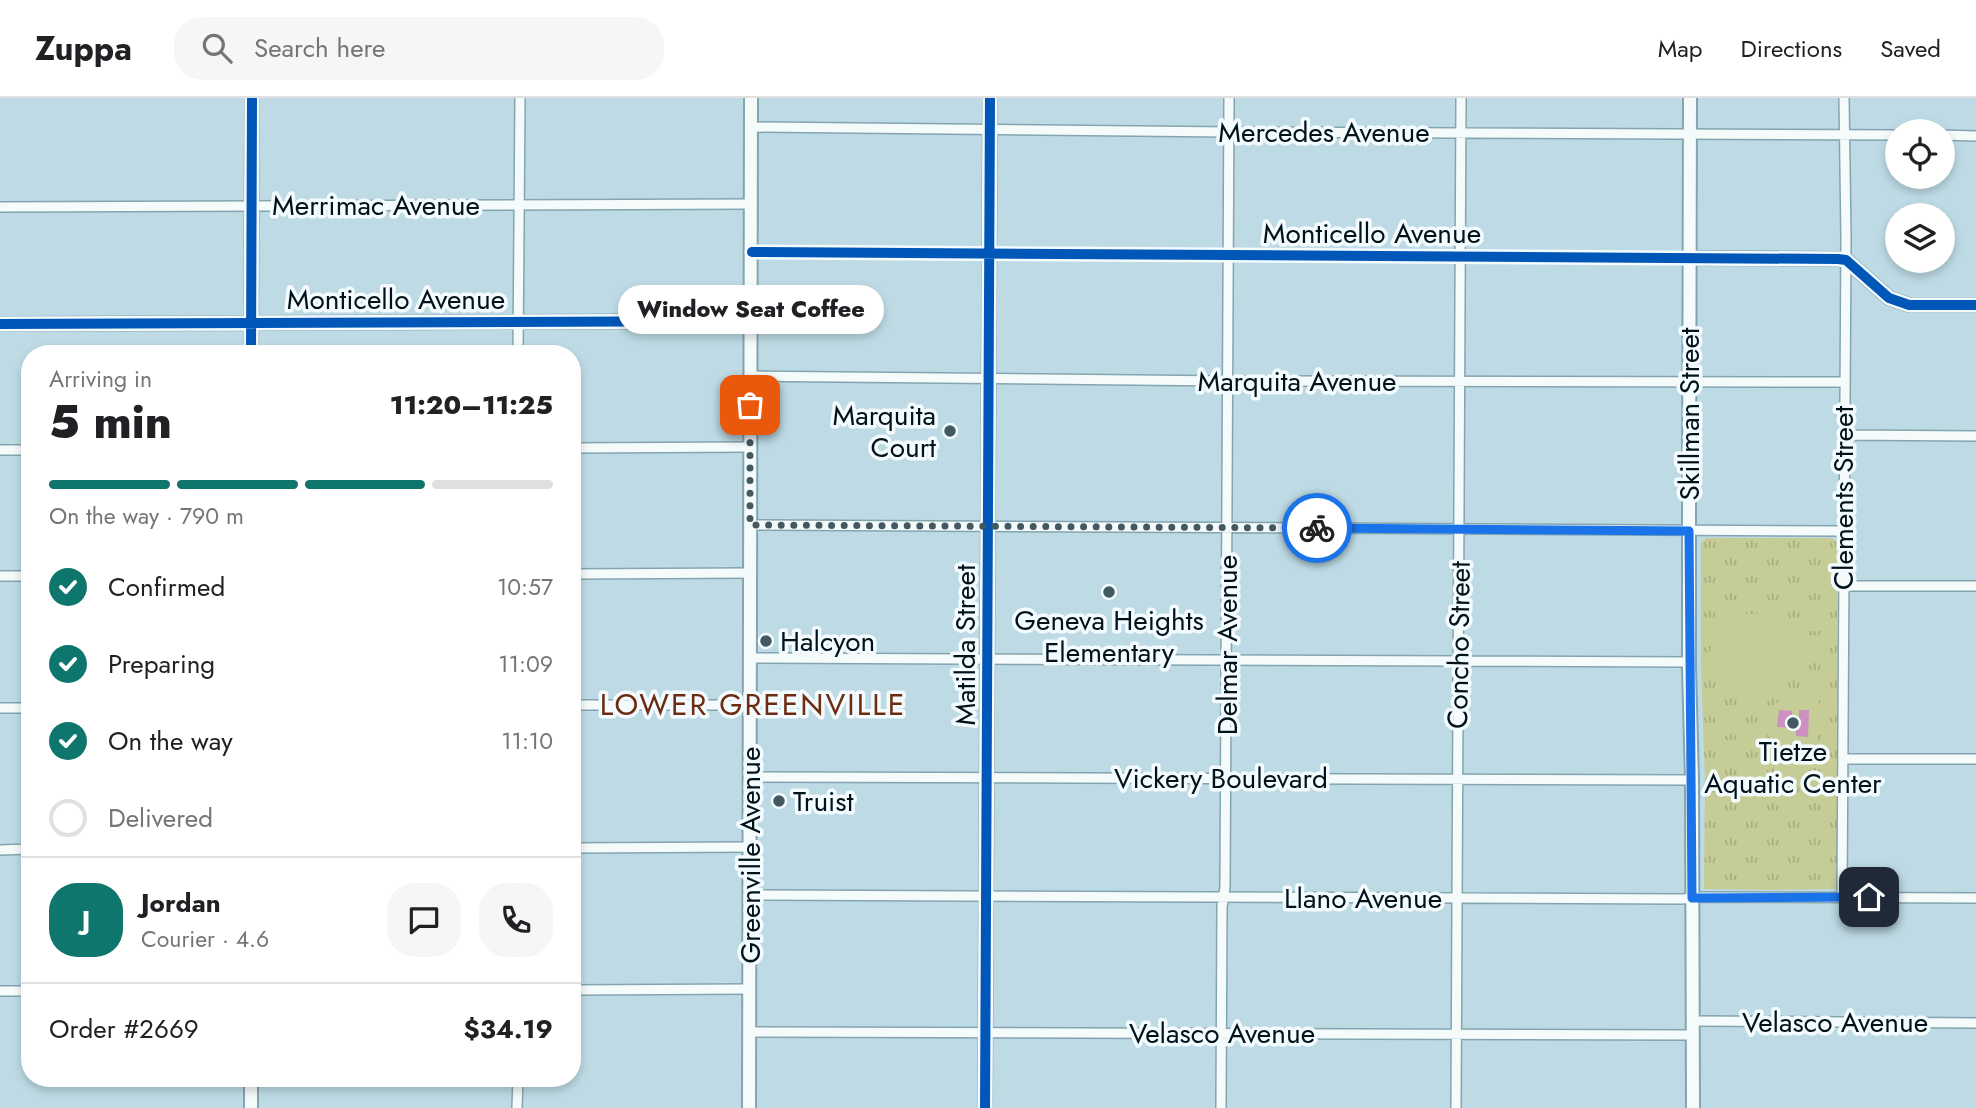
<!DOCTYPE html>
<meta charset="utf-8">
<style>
:root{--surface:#fff;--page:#f6f6f6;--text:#202124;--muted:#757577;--line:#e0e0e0;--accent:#0f766e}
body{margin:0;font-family:Jost,sans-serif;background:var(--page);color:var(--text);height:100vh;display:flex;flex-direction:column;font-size:26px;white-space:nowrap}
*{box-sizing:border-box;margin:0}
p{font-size:23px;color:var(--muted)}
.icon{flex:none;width:38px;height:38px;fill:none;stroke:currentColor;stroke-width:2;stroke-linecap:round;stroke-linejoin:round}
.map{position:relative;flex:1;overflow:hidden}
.drawer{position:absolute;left:21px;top:247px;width:560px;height:742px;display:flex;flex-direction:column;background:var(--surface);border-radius:28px;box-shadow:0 4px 10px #0003}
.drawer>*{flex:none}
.controls{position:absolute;left:1885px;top:21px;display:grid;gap:14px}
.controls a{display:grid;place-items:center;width:70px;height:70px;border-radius:50%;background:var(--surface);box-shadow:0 4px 10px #0003;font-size:35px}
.pin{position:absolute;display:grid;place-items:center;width:60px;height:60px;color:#fff;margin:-30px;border-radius:14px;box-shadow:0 4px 10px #0006}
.courier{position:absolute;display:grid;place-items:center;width:70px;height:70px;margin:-35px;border:5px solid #1a73e8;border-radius:50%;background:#fff;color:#222;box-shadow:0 2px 9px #0007}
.bubble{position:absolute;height:49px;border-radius:24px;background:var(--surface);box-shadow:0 4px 10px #0003;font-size:23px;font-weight:800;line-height:49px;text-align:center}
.headline em{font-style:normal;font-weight:800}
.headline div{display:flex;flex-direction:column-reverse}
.headline{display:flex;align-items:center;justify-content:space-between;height:119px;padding:0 28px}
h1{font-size:46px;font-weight:800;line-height:52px}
.bar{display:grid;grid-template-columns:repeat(4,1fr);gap:10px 7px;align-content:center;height:84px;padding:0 28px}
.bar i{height:9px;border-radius:5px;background:var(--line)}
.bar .selected{background:var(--accent)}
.bar p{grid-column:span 4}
.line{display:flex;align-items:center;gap:18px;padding:0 28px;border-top:2px solid var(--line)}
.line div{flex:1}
.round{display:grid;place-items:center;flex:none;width:74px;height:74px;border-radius:28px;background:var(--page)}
ol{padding:0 28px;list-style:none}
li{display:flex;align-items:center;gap:21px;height:77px}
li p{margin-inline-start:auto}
li .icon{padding:7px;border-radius:50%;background:var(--accent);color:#fff;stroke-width:4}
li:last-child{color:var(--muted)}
li i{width:38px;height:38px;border:4px solid var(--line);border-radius:50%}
header{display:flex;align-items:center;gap:42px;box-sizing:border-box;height:98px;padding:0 35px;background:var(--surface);border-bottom:2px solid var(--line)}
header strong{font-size:33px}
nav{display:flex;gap:38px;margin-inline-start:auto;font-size:24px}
.search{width:490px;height:63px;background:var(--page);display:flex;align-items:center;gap:18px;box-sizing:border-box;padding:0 24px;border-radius:28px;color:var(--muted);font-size:26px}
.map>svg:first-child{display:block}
</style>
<header>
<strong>Zuppa</strong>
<div class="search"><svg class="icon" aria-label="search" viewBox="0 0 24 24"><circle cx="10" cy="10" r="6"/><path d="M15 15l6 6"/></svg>Search here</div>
<nav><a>Map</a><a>Directions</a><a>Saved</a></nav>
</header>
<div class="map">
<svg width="1976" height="1010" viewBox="0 0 1976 1010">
<defs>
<pattern id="grass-tufts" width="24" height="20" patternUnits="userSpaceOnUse" patternTransform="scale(1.75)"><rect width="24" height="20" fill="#c6cc96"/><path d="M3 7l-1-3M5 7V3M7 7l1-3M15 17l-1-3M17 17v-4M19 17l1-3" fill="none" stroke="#a8ae81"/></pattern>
</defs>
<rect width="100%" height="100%" fill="#bedbe5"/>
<path fill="url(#grass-tufts)" d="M 1706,440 L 1832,440 L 1837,444 L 1837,786 L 1835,791 L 1769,792 L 1704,791 L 1705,682 L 1701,567 L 1701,444 Z"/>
<path fill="#c6cc96" d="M 1805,507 L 1821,507 L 1821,533 L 1805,533 Z
M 1743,516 L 1775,516 L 1806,538 L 1816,552 L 1764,607 L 1756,607 L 1707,566 C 1713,540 1717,527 1743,516 Z
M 1819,591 L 1818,643 L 1825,643 L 1825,654 L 1784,654 L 1783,662 L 1760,663 L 1760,653 L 1764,653 L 1764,643 L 1769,642 L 1769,612 L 1791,592 Z
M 1715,610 L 1728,610 L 1728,638 L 1715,638 Z
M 1717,646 L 1728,646 L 1729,670 L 1717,670 Z"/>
<path fill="#ce8fc2" d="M 1779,612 L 1792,613 L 1792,630 L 1777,629 Z
M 1799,612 L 1809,612 L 1808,639 L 1796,638 L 1796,632 L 1799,632 Z"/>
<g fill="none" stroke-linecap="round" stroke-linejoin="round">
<defs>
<path id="minor" d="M 751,29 L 1229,34 L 1897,37
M 1942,37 L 1976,38
M 0,109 L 751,106
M 752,154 L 1689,160
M 518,256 L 520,0
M 750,278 L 1228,283 L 1844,284
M 1844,337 L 1976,338
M 572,350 L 750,349
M 0,352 L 30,352
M 750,427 L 1844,433
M 572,476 L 750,475
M 0,478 L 30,478
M 1843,488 L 1976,488
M 750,560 L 1689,564
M 572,607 L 750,607
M 0,610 L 30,610
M 1843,661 L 1976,661
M 750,679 L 1692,682
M 572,750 L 750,749
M 0,752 L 30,751
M 750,797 L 1682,801 L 1703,799 L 1976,800
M 1842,799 L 1846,139 L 1844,0
M 572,892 L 750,891
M 0,893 L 30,893
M 1693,923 L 1976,925
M 750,934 L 1693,937
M 517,1010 L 518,980
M 1221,1010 L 1222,809 L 1225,789 L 1229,0
M 1456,1010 L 1461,0"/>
<path id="tertiary" d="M 1689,160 L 1838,161 L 1846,162 L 1889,200 L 1909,207 L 1976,207
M 0,226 L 751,223
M 251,256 L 252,0
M 251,980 L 251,1010
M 985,1010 L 990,0"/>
<path id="secondary" d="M 1690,0 L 1689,425 L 1689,570 L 1692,682 L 1693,1010
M 749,1010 L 751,0"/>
</defs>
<use href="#minor" stroke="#83a5af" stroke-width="12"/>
<use href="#tertiary" stroke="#83a5af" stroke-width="16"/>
<use href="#secondary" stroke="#83a5af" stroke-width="16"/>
<use href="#minor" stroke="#f5fafb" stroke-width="9"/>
<use href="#tertiary" stroke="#f5fafb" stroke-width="12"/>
<use href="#secondary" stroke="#f5fafb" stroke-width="12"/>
<defs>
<path id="cycleway" d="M 752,154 L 1838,161 L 1846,162 L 1889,200 L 1909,207 L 1976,207
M 0,226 L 751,223
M 251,256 L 252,0
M 985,1010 L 990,0"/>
</defs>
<use href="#cycleway" stroke="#f3fbff" stroke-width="15"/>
<use href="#cycleway" stroke="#0057b8" stroke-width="10"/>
</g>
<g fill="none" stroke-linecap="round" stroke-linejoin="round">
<path stroke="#435961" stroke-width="7" stroke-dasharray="0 12.6" d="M 750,307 L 750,427 L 1317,430"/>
<path stroke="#1a73e8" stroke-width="9" d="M 1317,430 L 1689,433 L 1692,800 L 1869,799"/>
</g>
<g fill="#435961" stroke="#f3fbff" stroke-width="2.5">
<circle cx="950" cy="333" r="7"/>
<circle cx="1109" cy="494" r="7"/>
<circle cx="766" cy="543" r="7"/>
<circle cx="1793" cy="625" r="7"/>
<circle cx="779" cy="703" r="7"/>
</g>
<g text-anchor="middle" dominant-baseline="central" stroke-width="7" stroke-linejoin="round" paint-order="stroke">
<g font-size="28" fill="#01131a" stroke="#f3fbff">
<text x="1324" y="34">Mercedes Avenue</text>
<text x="376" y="107">Merrimac Avenue</text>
<text x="1372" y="135">Monticello Avenue</text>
<text x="396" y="201">Monticello Avenue</text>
<text x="1297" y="283">Marquita Avenue</text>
<text transform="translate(1689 316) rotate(-90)">Skillman Street</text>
<text transform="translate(1843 400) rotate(-90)">Clements Street</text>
<text transform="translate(965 547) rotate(-90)">Matilda Street</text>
<text transform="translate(1227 547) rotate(-90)">Delmar Avenue</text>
<text transform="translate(1459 547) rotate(-89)">Concho Street</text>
<text x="1221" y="680">Vickery Boulevard</text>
<text transform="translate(750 757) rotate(-90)">Greenville Avenue</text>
<text x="1363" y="800">Llano Avenue</text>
<text x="1835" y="924">Velasco Avenue</text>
<text x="1222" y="935">Velasco Avenue</text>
</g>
<g font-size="28" fill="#01131a" stroke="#f3fbff">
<text x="936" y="317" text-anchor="end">Marquita<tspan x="936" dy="32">Court</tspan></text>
<text x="1109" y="522">Geneva Heights<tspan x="1109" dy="32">Elementary</tspan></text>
<text x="780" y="543" text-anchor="start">Halcyon</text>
<text x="1793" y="653">Tietze<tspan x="1793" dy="32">Aquatic Center</tspan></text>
<text x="793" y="703" text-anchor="start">Truist</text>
</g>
<g font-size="30" letter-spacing="2" fill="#6d2c10" stroke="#f3fbff">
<text x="753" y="606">LOWER GREENVILLE</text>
</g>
</g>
</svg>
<div class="controls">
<a><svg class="icon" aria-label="locate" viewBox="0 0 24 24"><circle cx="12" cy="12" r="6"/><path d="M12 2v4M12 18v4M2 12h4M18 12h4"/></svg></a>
<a><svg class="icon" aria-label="layers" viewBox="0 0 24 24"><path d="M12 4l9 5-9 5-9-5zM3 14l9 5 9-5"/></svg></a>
</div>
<div class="pin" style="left:750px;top:307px;background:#ea580c"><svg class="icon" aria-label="bag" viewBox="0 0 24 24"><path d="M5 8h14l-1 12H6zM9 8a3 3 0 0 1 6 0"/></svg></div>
<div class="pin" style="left:1869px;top:799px;background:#1f2937"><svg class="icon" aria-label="home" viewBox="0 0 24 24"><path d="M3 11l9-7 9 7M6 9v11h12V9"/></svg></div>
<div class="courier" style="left:1317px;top:430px"><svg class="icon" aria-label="bike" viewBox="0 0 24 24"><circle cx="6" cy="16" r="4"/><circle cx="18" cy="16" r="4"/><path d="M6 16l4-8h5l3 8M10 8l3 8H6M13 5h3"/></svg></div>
<div class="bubble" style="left:618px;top:187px;width:266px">Window Seat Coffee</div>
<section class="drawer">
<div class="headline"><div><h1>5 min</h1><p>Arriving in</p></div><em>11:20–11:25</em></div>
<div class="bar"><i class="selected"></i><i class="selected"></i><i class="selected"></i><i></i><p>On the way · 790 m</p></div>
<ol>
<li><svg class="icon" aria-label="check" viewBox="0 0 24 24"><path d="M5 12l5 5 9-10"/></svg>Confirmed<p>10:57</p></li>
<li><svg class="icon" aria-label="check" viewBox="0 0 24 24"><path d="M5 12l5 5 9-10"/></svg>Preparing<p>11:09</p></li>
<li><svg class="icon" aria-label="check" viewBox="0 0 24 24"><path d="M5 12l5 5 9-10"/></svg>On the way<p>11:10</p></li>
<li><i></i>Delivered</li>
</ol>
<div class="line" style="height:126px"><b class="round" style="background:var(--accent);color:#fff">J</b><div><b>Jordan</b><p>Courier · 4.6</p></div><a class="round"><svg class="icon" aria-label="chat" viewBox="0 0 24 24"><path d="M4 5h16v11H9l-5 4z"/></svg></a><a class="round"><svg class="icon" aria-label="phone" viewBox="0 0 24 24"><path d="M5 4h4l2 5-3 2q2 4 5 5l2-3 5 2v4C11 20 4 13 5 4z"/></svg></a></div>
<div class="line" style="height:91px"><div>Order #2669</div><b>$34.19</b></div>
</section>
</div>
